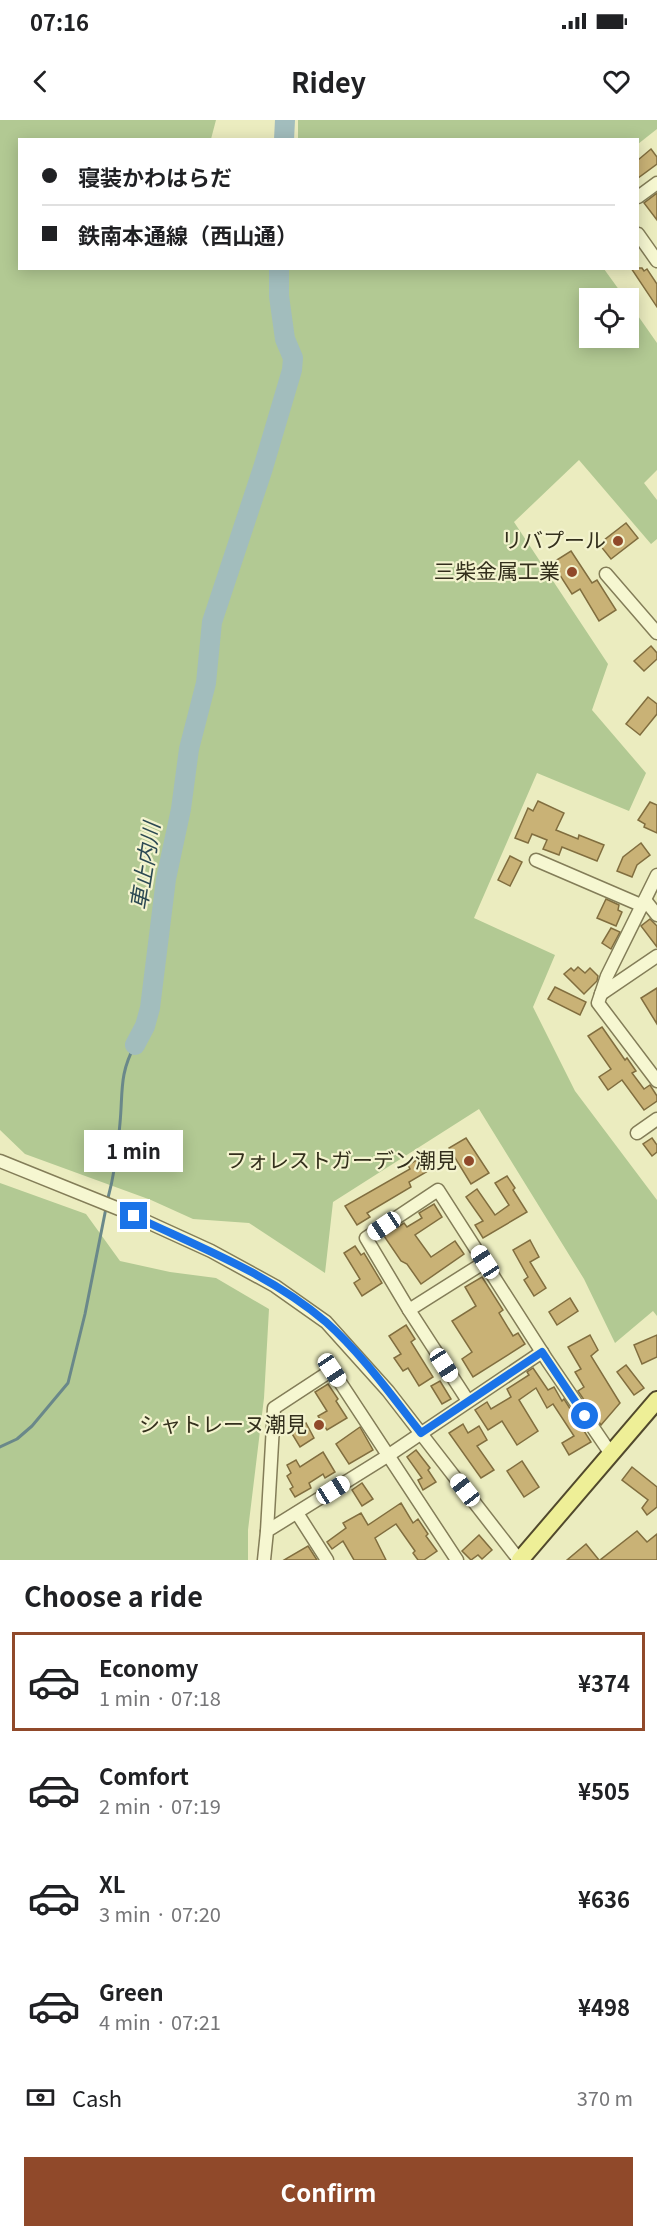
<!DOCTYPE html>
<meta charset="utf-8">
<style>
body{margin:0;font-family:Georgia,"Noto Sans JP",serif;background:#f6f6f6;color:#202124;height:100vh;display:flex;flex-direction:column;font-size:22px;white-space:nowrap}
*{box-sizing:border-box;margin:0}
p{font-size:20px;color:#757577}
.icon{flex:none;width:33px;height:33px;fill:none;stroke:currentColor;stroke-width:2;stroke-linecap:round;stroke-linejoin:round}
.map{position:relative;height:1440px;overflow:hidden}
.panel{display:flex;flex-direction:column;background:#fff;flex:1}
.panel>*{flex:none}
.banner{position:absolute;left:18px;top:18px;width:621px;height:132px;border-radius:0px;box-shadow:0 3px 15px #0003;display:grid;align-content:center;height:132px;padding:0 24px;background:#fff}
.controls{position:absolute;left:579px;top:168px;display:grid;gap:12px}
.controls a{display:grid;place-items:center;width:60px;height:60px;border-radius:0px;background:#fff;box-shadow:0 3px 15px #0003;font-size:30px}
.end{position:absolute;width:27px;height:27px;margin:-14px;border:8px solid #1a73e8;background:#fff;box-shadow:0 0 0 3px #fff}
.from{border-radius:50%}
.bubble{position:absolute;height:42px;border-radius:0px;background:#fff;box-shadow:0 3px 15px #0003;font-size:20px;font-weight:700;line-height:42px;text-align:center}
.car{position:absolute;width:18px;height:36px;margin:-18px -9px;border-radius:8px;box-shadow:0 0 4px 2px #0007;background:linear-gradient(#fff 24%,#345 0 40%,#fff 0 76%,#345 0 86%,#fff 0)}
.banner b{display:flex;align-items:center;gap:21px;height:57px;font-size:22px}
.banner b+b{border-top:2px solid #e0e0e0}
.banner i{width:15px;height:15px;background:#202124}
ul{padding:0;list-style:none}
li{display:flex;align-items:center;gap:18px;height:99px;margin:0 12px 9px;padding:0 12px;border:3px solid transparent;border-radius:0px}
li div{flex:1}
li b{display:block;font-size:22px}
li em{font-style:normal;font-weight:700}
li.selected{border-color:#90492a}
li>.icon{width:54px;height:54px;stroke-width:1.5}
h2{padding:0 24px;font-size:27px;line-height:72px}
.pay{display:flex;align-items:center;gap:15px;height:66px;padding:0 24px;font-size:22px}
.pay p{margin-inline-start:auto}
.action{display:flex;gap:12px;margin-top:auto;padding:12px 24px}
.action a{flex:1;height:69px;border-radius:0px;background:#90492a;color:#fff;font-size:24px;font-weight:700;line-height:69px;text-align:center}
.status{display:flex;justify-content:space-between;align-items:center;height:42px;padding:0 30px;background:#fff;direction:ltr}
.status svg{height:16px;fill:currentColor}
header{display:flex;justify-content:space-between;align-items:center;height:78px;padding:0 24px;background:#fff;font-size:27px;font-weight:700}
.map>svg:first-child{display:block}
.green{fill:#b2c993}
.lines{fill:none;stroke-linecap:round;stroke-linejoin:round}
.stream{stroke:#6a888a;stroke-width:3}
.river{stroke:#a2bdbd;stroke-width:20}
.building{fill:#c9b276;stroke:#816e3f;stroke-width:1.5}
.minor-casing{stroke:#837d58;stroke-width:15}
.major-casing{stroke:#51492c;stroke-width:20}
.minor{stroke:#f6f7d1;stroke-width:12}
.major{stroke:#eeef97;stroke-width:16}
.route{stroke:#1a73e8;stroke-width:8}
.poi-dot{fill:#90492a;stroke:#f3f3ce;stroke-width:2}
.labels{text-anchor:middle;stroke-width:4.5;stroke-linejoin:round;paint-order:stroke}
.poi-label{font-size:21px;fill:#332f1c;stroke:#f3f3ce;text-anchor:end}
.water-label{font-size:22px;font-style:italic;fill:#2c4953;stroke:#f3f3ce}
</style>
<div class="status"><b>07:16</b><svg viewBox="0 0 49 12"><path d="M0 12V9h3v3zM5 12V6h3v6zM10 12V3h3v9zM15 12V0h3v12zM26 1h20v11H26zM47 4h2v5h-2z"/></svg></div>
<header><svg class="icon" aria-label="back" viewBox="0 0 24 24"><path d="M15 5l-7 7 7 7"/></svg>Ridey<svg class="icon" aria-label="heart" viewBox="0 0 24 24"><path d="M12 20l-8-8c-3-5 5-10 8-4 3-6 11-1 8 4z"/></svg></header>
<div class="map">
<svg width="657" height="1440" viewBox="0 0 657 1440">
<rect width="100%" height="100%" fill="#ebecbf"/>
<g class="green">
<polygon points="0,0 216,0 211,19 20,20 20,148 604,149 625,178 590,178 590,218 628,218 629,183 657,223 657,350 644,363 657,380 657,419 651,424 579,340 514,402 608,544 592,590 646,653 629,691 537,653 474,798 555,835 533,887 575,971 657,1080 657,1196 653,1191 615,1223 584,1159 479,989 333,1082 325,1153 249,1103 193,1099 151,1080 25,1034 0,1010"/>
<polygon points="298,0 657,0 657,9 638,24 638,20 298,20"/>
<polygon points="0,1063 86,1094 120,1141 170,1152 216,1158 269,1189 264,1278 248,1410 248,1440 0,1440"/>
</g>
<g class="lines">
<g class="stream">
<path d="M107,1082C114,1056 118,1030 120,1003C123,972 119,954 135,925"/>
<polyline points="0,1327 17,1319 32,1306 68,1263 85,1194 106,1088"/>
</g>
<g class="river">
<polyline points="284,20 285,0"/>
<polyline points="135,925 145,906 150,888 166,759 181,689 189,629 206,563 212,502 263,348 292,250 293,238 285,219 279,176 279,148"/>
</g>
</g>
<g class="building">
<polygon points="651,29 657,37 657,44 638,58 638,40"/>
<polygon points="657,73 657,100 644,83"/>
<polygon points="631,148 642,148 644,151 647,149 657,164 657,187"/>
<polygon points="626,403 638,418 611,439 599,424"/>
<polygon points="571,431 592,463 597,460 616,490 599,501 580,469 572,474 552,443"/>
<polygon points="651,526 657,533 657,539 644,551 634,541"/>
<polygon points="648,577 657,584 657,594 640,615 626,604"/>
<polygon points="538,681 564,693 556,710 578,719 579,715 604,725 597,741 562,727 559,735 543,729 547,720 532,714 528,723 515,718 528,688 533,691"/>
<polygon points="650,682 657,685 657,713 644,707 645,704 638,700"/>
<polygon points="641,723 650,735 637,745 632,757 617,751 623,737"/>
<polygon points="510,736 522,742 510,766 498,760"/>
<polygon points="606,779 619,785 618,790 622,792 616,806 597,798"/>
<polygon points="650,799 657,806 657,827 641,806"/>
<polygon points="611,808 620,812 611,829 602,823"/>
<polygon points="578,847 585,853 590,848 598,856 597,861 584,874 564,854 571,848 574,851"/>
<polygon points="555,867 586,882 580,895 548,879"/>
<polygon points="657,868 657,904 641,878"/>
<polygon points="602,907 625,940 627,938 636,951 632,953 644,969 650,965 657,976 657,981 644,990 622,960 608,970 599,957 611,949 588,916"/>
<polygon points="466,1018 489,1053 471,1064 449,1028"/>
<polygon points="652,1018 657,1025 657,1032 652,1036 643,1024"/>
<polygon points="425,1035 433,1048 409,1062 411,1067 367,1093 370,1097 357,1105 345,1086 410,1049 408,1045"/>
<polygon points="507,1056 515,1068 513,1070 527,1092 483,1118 475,1105 483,1101 466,1077 477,1069 495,1095 509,1085 495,1063"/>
<polygon points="434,1084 442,1097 415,1115 431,1137 455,1121 464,1134 421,1164 407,1144 401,1141 384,1116 404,1103 407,1107 422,1098 419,1093"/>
<polygon points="530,1120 539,1137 530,1142 546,1168 534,1176 524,1160 528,1157 513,1130"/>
<polygon points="355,1126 361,1135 364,1133 382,1163 362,1176 354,1163 360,1159 344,1133"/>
<polygon points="482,1157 503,1190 499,1193 513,1216 518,1213 525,1224 473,1257 462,1239 472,1232 452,1201 476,1186 465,1167"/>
<polygon points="570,1178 578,1191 557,1205 549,1192"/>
<polygon points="406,1205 415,1219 411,1222 433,1257 419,1266 408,1248 403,1251 394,1238 401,1234 389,1216"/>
<polygon points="590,1215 598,1230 591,1236 620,1283 601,1305 578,1271 584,1267 575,1252 581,1249 568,1227"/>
<polygon points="657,1215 657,1237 642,1244 634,1225"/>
<polygon points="626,1245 644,1268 634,1275 617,1252"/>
<polygon points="533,1248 548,1270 554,1267 562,1281 564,1279 591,1322 569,1335 562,1323 574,1316 553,1284 547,1288 536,1268 519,1280 538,1311 517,1325 502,1301 488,1310 475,1290 487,1282 491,1289 511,1277 507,1269 529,1255 527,1252"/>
<polygon points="440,1261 451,1279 442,1284 431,1266"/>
<polygon points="328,1264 338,1279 336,1281 347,1298 327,1310 318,1296 327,1291 315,1272"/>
<polygon points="306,1303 314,1318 300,1327 291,1312"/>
<polygon points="463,1304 468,1313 479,1306 487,1320 477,1326 494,1350 481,1358 449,1313"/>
<polygon points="360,1307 373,1330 349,1344 336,1324"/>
<polygon points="416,1330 430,1348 428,1350 436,1362 423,1370 418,1360 422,1358 407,1337"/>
<polygon points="323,1332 335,1352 325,1358 323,1354 309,1363 311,1368 295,1377 290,1369 293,1367 287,1356 291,1353 287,1345 296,1340 300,1347"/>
<polygon points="522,1341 539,1367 524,1377 507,1351"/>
<polygon points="632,1347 657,1367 657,1387 647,1395 642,1388 648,1380 622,1360"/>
<polygon points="362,1363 373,1379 362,1386 352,1370"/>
<polygon points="401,1383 413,1403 418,1399 428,1414 426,1416 437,1431 424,1440 418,1440 413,1433 415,1431 396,1404 375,1418 386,1440 354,1440 343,1421 332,1429 327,1422 346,1408 343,1403 361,1393 368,1405"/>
<polygon points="637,1411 647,1422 657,1414 657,1440 600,1440"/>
<polygon points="479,1415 492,1430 482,1439 478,1435 471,1440 462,1431"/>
<polygon points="586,1424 599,1440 567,1440"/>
<polygon points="308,1426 317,1440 284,1440"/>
</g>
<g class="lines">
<defs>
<g id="minor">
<polyline points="638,77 657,63"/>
<polyline points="638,114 657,141"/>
<polyline points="606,454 657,513"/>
<polyline points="536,740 643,786"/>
<polyline points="657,755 607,856 598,883 657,961"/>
<polyline points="645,780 657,795"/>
<polyline points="601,874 657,836"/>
<polyline points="637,1013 657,999"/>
<polyline points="0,1041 119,1089 211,1131 275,1166 326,1202 388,1271 519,1440"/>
<polyline points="409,1190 366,1118 438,1070 547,1240 611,1334"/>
<polyline points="468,1281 409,1190 485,1142"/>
<polyline points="297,1393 327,1440"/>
<polyline points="267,1411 274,1288 332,1250 457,1440"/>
<polyline points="264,1440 267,1411 389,1335 542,1232"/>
</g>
<polyline id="major" points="520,1440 657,1280"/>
</defs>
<use href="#minor" class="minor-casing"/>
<use href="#major" class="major-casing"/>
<use href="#minor" class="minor"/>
<use href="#major" class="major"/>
</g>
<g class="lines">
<path class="route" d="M134,1096C199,1127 270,1154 326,1202C362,1234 391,1275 421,1313L542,1232L585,1296"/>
</g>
<g class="poi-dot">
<circle cx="618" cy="421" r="6"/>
<circle cx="572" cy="452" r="6"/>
<circle cx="469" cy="1041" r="6"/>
<circle cx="319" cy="1305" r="6"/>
</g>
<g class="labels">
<g class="poi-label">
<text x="606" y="428">リバプール</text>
<text x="560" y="459">三柴金属工業</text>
<text x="457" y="1048">フォレストガーデン潮見</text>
<text x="307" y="1312">シャトレーヌ潮見</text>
</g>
<g class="water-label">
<text transform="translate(145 746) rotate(-81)" y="8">車止内川</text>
</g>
</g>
</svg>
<div class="controls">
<a><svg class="icon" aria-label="locate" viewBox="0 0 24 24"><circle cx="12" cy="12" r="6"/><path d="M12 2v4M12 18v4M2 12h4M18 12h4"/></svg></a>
</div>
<i class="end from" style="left:585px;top:1296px"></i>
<i class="end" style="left:134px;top:1096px"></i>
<div class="bubble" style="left:84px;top:1010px;width:99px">1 min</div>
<i class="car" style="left:384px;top:1106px;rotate:236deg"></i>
<i class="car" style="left:485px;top:1142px;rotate:327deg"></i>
<i class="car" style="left:444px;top:1245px;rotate:147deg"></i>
<i class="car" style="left:332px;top:1250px;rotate:146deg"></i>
<i class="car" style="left:333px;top:1370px;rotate:58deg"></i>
<i class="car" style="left:465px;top:1370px;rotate:322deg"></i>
<div class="banner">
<b><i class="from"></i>寝装かわはらだ</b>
<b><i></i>鉄南本通線（西山通）</b>
</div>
</div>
<section class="panel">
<h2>Choose a ride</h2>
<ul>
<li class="selected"><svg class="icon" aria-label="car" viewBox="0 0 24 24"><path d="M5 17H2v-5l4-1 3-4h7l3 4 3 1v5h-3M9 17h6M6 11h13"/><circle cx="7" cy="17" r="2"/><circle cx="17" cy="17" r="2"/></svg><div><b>Economy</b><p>1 min · 07:18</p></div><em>¥374</em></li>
<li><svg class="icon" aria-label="car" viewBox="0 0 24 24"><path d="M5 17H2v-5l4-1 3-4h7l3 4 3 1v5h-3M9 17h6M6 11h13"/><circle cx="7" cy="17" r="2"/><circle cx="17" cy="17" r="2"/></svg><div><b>Comfort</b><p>2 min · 07:19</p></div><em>¥505</em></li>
<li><svg class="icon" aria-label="car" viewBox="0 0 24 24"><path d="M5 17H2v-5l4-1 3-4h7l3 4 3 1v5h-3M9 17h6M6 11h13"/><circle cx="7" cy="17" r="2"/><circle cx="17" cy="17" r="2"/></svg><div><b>XL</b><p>3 min · 07:20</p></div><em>¥636</em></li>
<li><svg class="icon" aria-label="car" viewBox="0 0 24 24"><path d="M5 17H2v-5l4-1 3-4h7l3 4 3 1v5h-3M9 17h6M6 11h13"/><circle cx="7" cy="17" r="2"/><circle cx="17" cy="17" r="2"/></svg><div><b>Green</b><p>4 min · 07:21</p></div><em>¥498</em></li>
</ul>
<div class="pay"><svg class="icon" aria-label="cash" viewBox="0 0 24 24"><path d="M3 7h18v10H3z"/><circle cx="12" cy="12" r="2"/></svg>Cash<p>370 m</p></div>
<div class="action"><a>Confirm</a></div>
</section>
